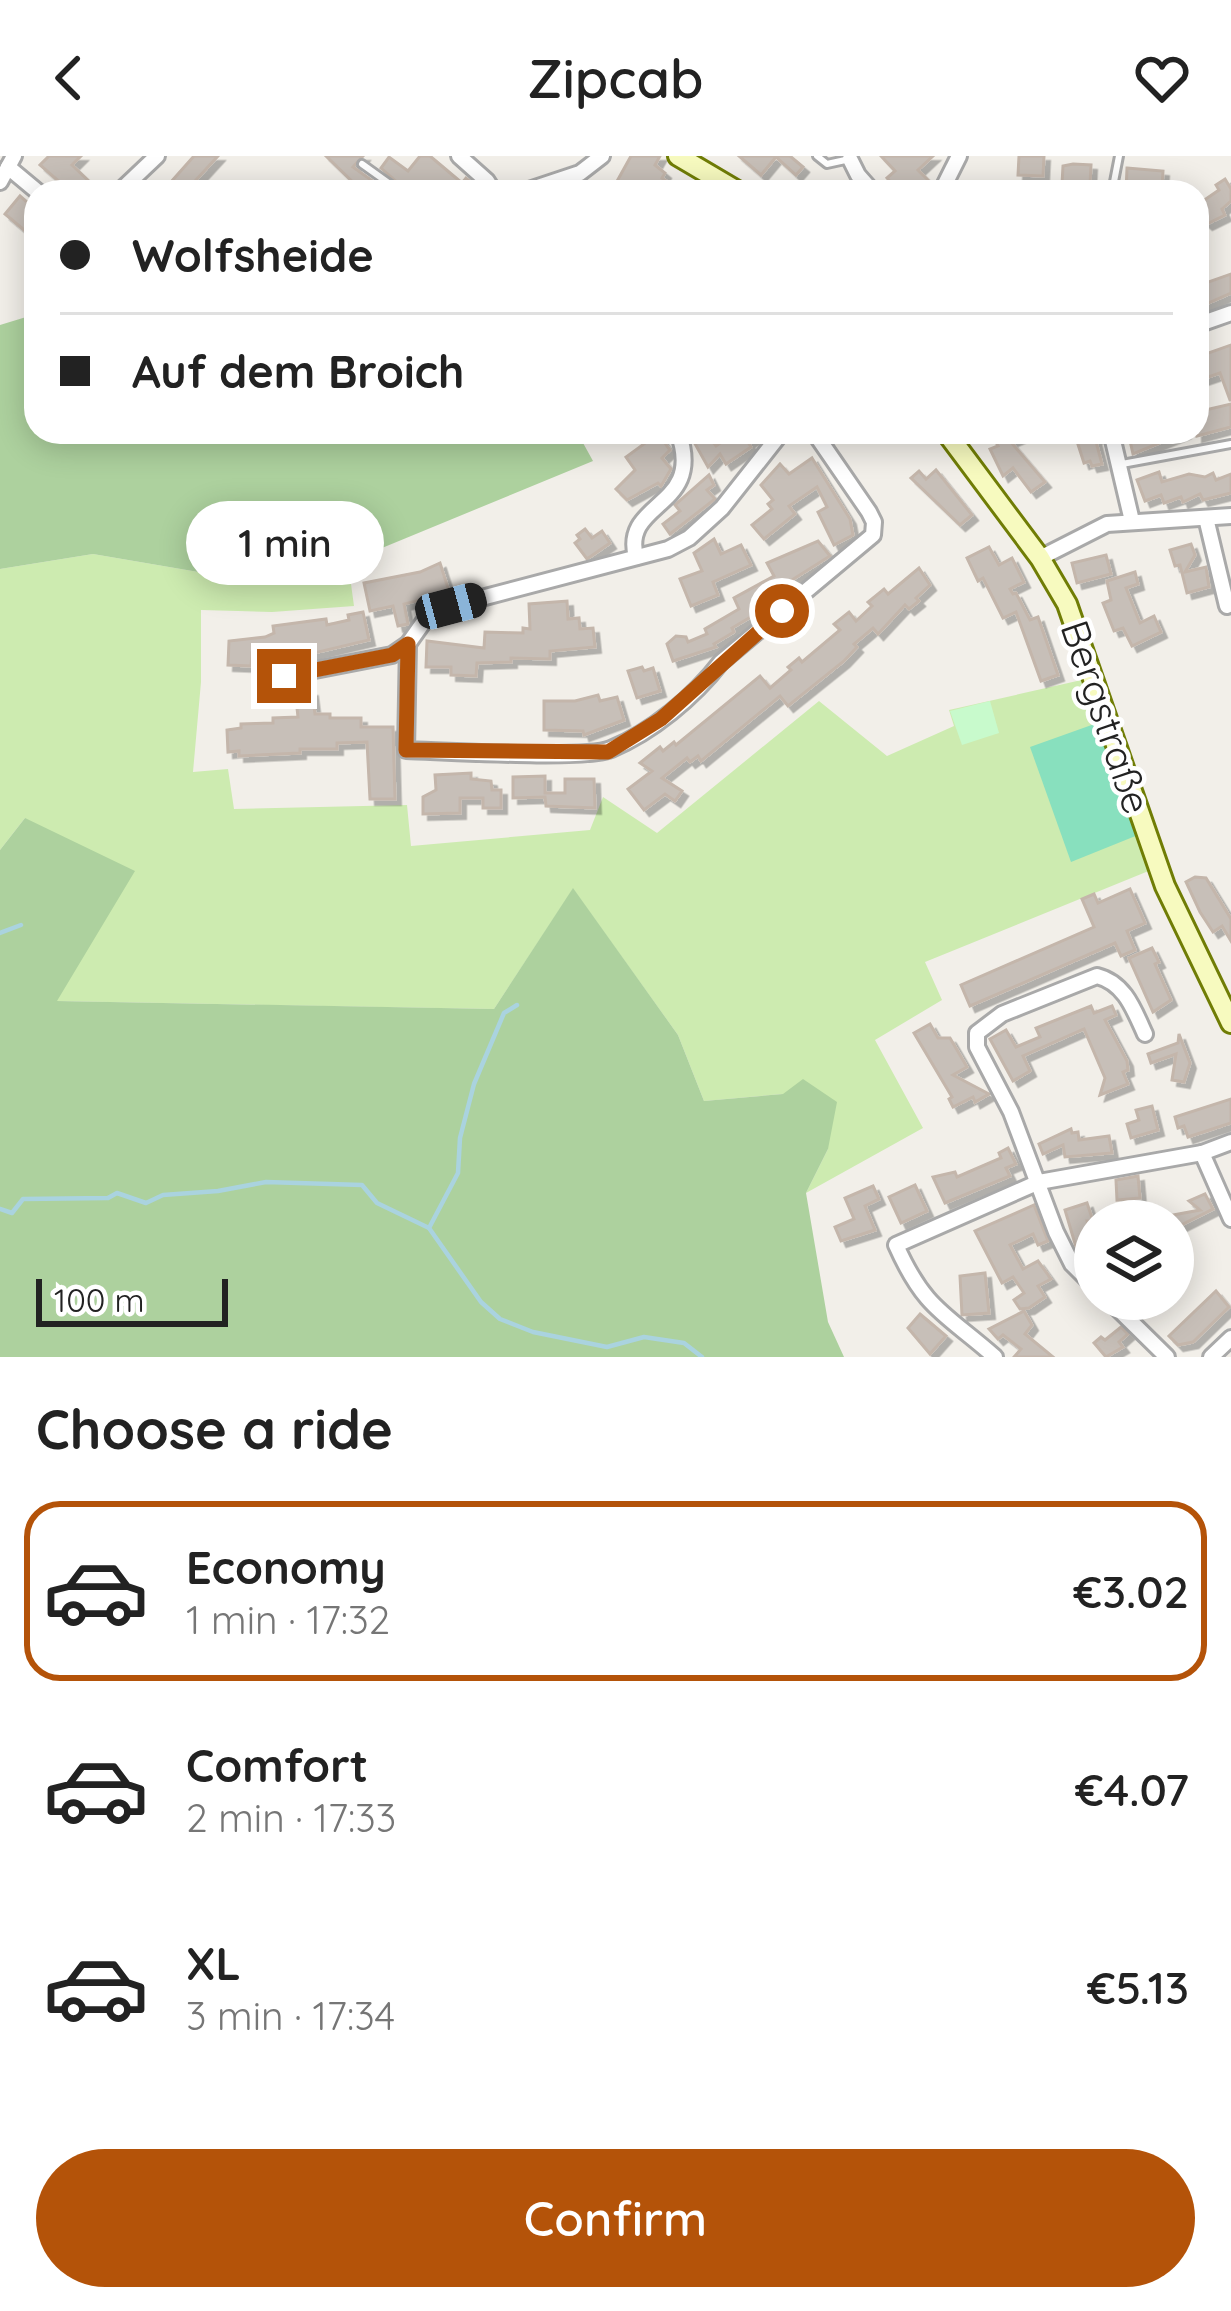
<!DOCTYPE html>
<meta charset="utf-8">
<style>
body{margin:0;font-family:Quicksand,sans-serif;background:#f2f2f2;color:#222;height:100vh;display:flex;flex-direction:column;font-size:45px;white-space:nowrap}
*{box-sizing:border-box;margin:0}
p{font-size:39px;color:#767676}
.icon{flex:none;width:66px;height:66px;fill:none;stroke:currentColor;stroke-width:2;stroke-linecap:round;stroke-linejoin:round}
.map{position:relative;height:1201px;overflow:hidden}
.side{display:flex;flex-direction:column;background:#fff;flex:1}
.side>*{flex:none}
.top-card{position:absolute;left:24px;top:24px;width:1185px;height:264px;border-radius:36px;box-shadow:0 6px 30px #0003;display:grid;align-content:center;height:264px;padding:0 36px;background:#fff}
.fabs{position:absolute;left:1074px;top:1044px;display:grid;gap:24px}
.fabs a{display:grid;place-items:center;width:120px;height:120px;border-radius:50%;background:#fff;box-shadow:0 6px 30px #0003;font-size:60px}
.scale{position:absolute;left:36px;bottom:30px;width:192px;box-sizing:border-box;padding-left:12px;border:6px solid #222;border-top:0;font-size:33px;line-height:42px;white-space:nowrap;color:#222;-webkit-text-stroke:9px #fff;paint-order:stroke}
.end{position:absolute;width:54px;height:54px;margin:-27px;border:15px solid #b45309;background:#fff;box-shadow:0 0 0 6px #fff}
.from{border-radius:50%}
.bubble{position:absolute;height:84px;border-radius:42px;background:#fff;box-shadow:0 6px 30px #0003;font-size:39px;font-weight:600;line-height:84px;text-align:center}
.car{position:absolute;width:36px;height:72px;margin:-36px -18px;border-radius:15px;box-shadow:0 0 9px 3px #0007;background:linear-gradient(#222 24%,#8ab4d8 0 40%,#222 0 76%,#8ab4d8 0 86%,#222 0)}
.top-card b{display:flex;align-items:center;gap:42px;height:114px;font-size:45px}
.top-card b+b{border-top:3px solid #e0e0e0}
.top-card i{width:30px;height:30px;background:#222}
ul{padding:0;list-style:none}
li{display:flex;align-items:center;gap:36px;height:180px;margin:0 24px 18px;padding:0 12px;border:6px solid transparent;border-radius:36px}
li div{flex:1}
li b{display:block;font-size:45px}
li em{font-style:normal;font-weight:600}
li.active{border-color:#b45309}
li>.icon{width:108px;height:108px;stroke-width:1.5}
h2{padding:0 36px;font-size:54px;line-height:144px}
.primary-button{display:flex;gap:24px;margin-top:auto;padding:24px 36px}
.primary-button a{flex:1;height:138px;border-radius:72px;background:#b45309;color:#fff;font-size:48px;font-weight:600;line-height:138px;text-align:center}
header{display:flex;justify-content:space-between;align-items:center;height:156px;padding:0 36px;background:#fff;font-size:54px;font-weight:600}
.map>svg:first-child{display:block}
.grass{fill:#cdebb0}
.forest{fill:#add19e}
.park{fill:#c8facc}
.pitch{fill:#88e0be}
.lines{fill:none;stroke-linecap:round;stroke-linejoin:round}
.stream{stroke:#aad3df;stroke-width:4.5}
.building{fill:#c7bfb8;stroke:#c4b6ab;stroke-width:3;filter:url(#shadow)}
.lane-casing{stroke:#a9a9a9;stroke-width:12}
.street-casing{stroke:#a9a9a9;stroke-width:20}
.secondary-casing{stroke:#707d05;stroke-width:24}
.lane{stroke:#fff;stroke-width:6}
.street{stroke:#fff;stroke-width:14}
.secondary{stroke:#f7fabf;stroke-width:18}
.route{stroke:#b45309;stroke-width:15}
.labels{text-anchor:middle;stroke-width:9;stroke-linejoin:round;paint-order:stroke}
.street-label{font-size:39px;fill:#222;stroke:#fff}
</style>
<header><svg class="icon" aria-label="back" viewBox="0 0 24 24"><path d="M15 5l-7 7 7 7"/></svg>Zipcab<svg class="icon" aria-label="heart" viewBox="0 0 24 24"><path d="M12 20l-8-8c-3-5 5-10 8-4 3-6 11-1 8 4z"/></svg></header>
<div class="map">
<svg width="1231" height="1201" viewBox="0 0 1231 1201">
<defs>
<filter id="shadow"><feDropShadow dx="5.5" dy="5.5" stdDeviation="0" flood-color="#0004"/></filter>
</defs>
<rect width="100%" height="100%" fill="#f2efe9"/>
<polygon class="grass" points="93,398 210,418 348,406 354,450 272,456 201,454 201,526 193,616 228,613 234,653 407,649 411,690 590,674 603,641 657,677 819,545 887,600 954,570 949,554 1086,523 1151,714 925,806 942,844 875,884 923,972 806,1037 828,993 783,938 704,945 678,879 573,733 494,853 55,845 25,662 0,694 0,413"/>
<g class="forest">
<polygon points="36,158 36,276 577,276 593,305 348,406 210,418 93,398 0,413 0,169"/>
<polygon points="25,662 135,715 57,845 494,853 573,732 678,879 704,945 783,938 803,923 837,946 828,993 806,1037 828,1166 844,1201 0,1201 0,694"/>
</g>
<polygon class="park" points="990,545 999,577 962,589 950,555"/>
<polygon class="pitch" points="1100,566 1138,679 1071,706 1030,591"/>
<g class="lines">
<g class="stream">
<polyline points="0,777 21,769"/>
<polyline points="0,1053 12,1057 23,1043 108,1042 117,1037 146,1047 163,1039 218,1035 266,1026 362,1029 377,1047 429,1072 481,1146 500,1163 533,1176 607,1191 644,1181 684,1187 702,1201"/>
<polyline points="429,1072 458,1017 460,982 474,928 504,857 517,849"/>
</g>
</g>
<g class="building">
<polygon points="49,0 81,0 72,9 94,30 88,36 71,36 40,9"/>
<polygon points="194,0 218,0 185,36 162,36"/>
<polygon points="326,0 363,0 353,11 388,36 363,36"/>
<polygon points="420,0 430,0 462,27 466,22 477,31 474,36 408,36 381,12 389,1 408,15"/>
<polygon points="631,0 660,0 655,9 665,17 662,22 681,36 650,36 639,27 632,36 611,36"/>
<polygon points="739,0 790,0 803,11 796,19 776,1 761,19"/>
<polygon points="881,0 933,0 918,14 928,24 924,27 928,31 922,36 899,36 887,22 895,15"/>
<polygon points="1019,0 1044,0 1043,20 1018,19"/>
<polygon points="1073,8 1091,9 1090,29 1062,28 1063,10"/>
<polygon points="1127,12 1163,15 1162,33 1141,32 1137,36 1126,36"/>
<polygon points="1225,23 1231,33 1231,45 1222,53 1225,59 1207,68 1197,59 1197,49 1219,34 1216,29"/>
<polygon points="20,40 36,54 36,84 5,58"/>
<polygon points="1231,118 1231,137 1197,152 1197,130"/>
<polygon points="1231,189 1231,244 1230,244 1220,217 1197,225 1197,201"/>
<polygon points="1231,248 1231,271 1197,280 1197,256"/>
<polygon points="636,276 657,276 670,294 662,302 671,313 661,330 658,327 627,344 616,333 635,314 626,301 644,288"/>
<polygon points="736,276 763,276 748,286 751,291 726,308 720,298 708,311 694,286 706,277 716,290"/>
<polygon points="991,276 1031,276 1010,285 1045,326 1031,336 1013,312 1003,320 990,293 998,290"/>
<polygon points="1074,276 1100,276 1100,280 1095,282 1102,308 1092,310 1090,305 1084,307"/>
<polygon points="1128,276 1186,276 1133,298"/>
<polygon points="812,302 850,363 853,379 834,389 818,356 827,351 817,331 789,350 795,358 764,383 752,369 772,353 768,348 773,344 761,329 780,308 789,318"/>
<polygon points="936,314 972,359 960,369 911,322 919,315 926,323"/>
<polygon points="1159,316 1162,326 1189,318 1205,321 1213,317 1216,324 1231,318 1231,337 1203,344 1200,338 1183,346 1181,341 1164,347 1161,339 1145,345 1137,324"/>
<polygon points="709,319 714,329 707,334 715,343 670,378 663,368 680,355 675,349"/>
<polygon points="585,373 592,382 602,375 610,387 587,403 575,387 580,383 577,379"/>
<polygon points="714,383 721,398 741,389 751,409 713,426 718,439 691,450 680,423 702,415 694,397"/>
<polygon points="818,385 830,400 792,424 794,427 776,436 774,444 766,448 768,451 732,472 734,476 714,488 716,491 673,505 667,488 676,480 686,481 688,486 707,478 705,473 739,453 734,442 774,420 767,407"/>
<polygon points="1191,388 1195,399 1185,416 1206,411 1209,431 1187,437 1180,409 1175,410 1170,394"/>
<polygon points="989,391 999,409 1012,402 1024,426 1010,433 1013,438 1016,437 1030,464 1038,461 1058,519 1041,525 1016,456 1003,462 983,422 978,425 967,402"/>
<polygon points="1106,399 1111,418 1077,427 1072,407"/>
<polygon points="440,407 449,435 426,450 424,443 404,448 408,468 398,470 393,450 370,455 364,427 420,416"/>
<polygon points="919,412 930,429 916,442 919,445 909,453 905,449 878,478 873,472 854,488 857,491 844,505 788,550 780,540 701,605 698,600 690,606 687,602 662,622 682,635 675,645 665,638 644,654 628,633 652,615 640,607 660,591 663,595 674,586 676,589 760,520 770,532 791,514 788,511 799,502 802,506 840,474 834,468 849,456 856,465 872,450 868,446 884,433 888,438"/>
<polygon points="1135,416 1138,428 1126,432 1140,467 1154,460 1161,476 1132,490 1123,472 1114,475 1103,447 1111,444 1107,425"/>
<polygon points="567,445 568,463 579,462 580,473 593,472 595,491 550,495 550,503 511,502 511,506 477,507 476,520 451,519 451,511 426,511 427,485 484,492 485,476 523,477 523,472 530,473 529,448"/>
<polygon points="363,456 369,484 306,499 305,490 271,494 271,499 252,497 251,510 228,509 229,485 265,481 274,477 273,470 326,463 327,469 349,464 348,459"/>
<polygon points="642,511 644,515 653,512 660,535 637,542 628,515"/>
<polygon points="312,535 315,558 330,558 330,562 361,562 361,571 393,571 395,643 370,643 367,586 337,587 337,593 300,593 300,597 239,600 239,595 228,596 227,574 241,572 241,568 273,567 273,562 298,561 296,543 302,542 301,536"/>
<polygon points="598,539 600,545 617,541 624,564 584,579 583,575 544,574 544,545 575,545"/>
<polygon points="471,617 471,623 491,625 492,634 501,634 501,652 483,652 483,642 460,642 460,657 423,658 423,641 436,634 435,619"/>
<polygon points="545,620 545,637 565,637 565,623 594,623 595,652 546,650 545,641 513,642 513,621"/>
<polygon points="1195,721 1206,722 1231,763 1231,785 1222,770 1213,776 1200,756 1186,726"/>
<polygon points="1130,733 1145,767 1127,775 1135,794 1121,800 1115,787 970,850 961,829 1094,771 1082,743 1094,738 1098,747"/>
<polygon points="1152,792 1159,806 1155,808 1171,844 1153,856 1129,802"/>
<polygon points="1091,850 1094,857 1112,850 1116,859 1105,864 1127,905 1128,914 1123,916 1128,928 1100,939 1105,922 1084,873 1023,900 1030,915 1013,925 990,883 1006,874 1016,891 1040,881 1036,872"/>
<polygon points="930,868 938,882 950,882 967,911 953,919 989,938 975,946 973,941 953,951 949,943 952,941 914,877"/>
<polygon points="1179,878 1190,907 1184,926 1172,924 1176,898 1151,907 1148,898 1178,887"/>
<polygon points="1231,943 1231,967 1188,981 1184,970 1178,972 1175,961"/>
<polygon points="1152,950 1158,974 1131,982 1127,968 1139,964 1136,954"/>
<polygon points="1071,973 1072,977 1078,976 1079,984 1109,980 1112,997 1065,1001 1063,989 1043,998 1039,988"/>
<polygon points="1008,992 1016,1008 1006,1012 1010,1020 945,1047 933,1021 955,1016 957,1021 1001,1002 999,997"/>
<polygon points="1138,1020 1140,1042 1117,1044 1116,1024"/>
<polygon points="915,1029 927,1055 901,1067 889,1041"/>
<polygon points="873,1030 879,1043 865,1050 875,1074 841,1085 835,1071 854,1063 845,1042"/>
<polygon points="1205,1038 1213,1053 1173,1073 1173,1059 1200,1054 1189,1045"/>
<polygon points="1087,1047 1093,1065 1087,1065 1092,1088 1076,1091 1065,1054"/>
<polygon points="1034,1049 1048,1085 1038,1089 1033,1078 1010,1089 1023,1113 1038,1105 1051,1123 1038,1130 1045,1141 1029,1152 1020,1153 1014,1144 1024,1137 1013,1121 1002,1127 975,1075"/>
<polygon points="985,1117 989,1157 962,1159 960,1120"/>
<polygon points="1216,1135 1229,1151 1193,1186 1178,1189 1169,1180"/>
<polygon points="1024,1155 1032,1169 1025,1178 1053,1201 1014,1201 1021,1193 1003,1179 998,1183 989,1173"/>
<polygon points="920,1158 946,1180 930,1198 908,1172"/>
<polygon points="1121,1171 1128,1178 1119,1186 1123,1191 1106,1201 1094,1187 1101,1181 1105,1184"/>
</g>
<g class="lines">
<defs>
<g id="lane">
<polyline points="817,0 827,8 850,3"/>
<polyline points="362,8 401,36"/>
<polyline points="1112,36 1119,0"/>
<polyline points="1122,308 1231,288"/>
<polyline points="1173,1112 1173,1127"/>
</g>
<g id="street">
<polyline points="459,0 487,25 494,36"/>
<polyline points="850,3 858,19 873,36"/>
<polyline points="8,11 38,36"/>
<polyline points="0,26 14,0"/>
<polyline points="119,36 157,0"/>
<polyline points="523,36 580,17 602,0"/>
<polyline points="941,36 959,0"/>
<polyline points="1197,169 1231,157"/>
<polyline points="1111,276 1132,365"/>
<polyline points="1206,362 1227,450"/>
<path d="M636,401C621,344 706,353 678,276"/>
<polyline points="1040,402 1107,368 1231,360"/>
<path d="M408,488L406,594C443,595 586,604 611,593C652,576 694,541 721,506L873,379L874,366L869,356L814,276"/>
<polyline points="284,520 392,499 408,488 425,464 451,450 668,393 689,382 722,352 782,276"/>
<polyline points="1202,997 1231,1063"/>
<path d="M1095,1131L1072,1108L1056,1076L1011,956L977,891V877L1002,858L1097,820C1125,827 1134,854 1145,878"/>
<polyline points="1108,1143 1167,1201"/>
<path d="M995,1201C945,1157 925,1154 896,1089L1039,1026L1202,997L1231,986"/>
<polyline points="1211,1201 1231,1182"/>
</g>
<g id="secondary">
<polyline points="678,0 739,36"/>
<polyline points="946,276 1040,402 1067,448 1165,730 1231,867"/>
</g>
</defs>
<use href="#lane" class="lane-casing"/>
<use href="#street" class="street-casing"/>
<use href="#secondary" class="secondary-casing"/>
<use href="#lane" class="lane"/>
<use href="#street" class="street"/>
<use href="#secondary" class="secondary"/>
</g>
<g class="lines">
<polyline class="route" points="284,520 392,499 408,488 406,594 608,596 661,563 782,455"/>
</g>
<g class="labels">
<g class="street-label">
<text transform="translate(1106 561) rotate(71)" y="14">Bergstraße</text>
</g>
</g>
</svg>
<div class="fabs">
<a><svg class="icon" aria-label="layers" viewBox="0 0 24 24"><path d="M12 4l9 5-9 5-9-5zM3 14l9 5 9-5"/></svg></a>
</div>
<div class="scale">100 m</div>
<i class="end from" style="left:782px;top:455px"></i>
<i class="end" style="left:284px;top:520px"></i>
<div class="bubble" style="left:186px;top:345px;width:198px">1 min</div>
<i class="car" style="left:451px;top:450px;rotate:75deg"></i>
<div class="top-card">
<b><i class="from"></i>Wolfsheide</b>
<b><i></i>Auf dem Broich</b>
</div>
</div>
<section class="side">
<h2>Choose a ride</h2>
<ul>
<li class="active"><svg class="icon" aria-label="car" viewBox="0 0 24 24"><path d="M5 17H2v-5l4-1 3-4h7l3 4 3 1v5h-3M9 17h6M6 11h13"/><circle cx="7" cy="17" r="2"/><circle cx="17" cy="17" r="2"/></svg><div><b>Economy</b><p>1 min · 17:32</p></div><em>€3.02</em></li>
<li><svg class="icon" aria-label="car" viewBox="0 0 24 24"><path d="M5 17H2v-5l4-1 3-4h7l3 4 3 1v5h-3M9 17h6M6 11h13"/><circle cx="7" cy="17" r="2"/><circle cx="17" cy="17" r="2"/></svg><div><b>Comfort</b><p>2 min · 17:33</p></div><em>€4.07</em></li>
<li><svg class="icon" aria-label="car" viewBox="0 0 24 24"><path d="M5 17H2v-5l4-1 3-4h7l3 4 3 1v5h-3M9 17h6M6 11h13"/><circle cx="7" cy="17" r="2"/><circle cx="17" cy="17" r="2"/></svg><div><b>XL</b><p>3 min · 17:34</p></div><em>€5.13</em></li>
</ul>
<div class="primary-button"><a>Confirm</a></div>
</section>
